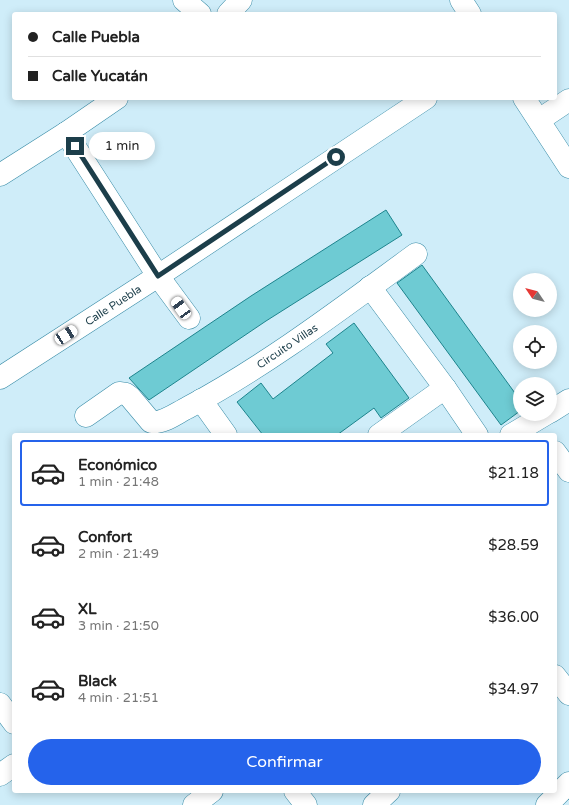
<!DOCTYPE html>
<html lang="es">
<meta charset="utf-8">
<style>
body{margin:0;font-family:"Varela Round",sans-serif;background:#f2f2f2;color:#222;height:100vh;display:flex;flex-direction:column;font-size:15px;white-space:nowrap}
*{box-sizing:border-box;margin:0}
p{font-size:13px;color:#767676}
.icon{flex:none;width:22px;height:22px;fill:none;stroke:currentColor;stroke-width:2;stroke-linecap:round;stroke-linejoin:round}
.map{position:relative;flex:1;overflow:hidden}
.sheet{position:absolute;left:12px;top:433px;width:545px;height:360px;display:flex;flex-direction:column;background:#fff;border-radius:4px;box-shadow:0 2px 10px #0003}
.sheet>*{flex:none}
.banner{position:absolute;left:12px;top:12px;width:545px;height:88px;border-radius:4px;box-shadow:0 2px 10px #0003;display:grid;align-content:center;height:88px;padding:0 16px;background:#fff}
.needle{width:26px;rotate:305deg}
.controls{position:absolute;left:513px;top:273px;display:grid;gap:8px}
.controls a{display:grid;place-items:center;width:44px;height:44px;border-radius:50%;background:#fff;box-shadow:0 2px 10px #0003;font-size:20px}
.end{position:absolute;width:18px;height:18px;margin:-9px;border:5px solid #1c3e4a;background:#fff;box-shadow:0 0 0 2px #fff}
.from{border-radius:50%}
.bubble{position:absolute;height:28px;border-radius:14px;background:#fff;box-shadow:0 2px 10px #0003;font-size:13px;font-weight:600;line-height:28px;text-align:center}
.car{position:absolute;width:12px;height:24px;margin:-12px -6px;border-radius:5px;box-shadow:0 0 3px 1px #0007;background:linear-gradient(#fff 24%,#345 0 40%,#fff 0 76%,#345 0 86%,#fff 0)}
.banner b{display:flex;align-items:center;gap:14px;height:38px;font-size:15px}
.banner b+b{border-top:1px solid #e0e0e0}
.banner i{width:10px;height:10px;background:#222}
ul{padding:7px 0 0;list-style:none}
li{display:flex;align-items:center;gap:12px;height:66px;margin:0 8px 6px;padding:0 8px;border:2px solid transparent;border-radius:4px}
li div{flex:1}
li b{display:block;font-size:15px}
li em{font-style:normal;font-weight:600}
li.current{border-color:#2563eb}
li>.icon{width:36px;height:36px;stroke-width:1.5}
.action{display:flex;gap:8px;margin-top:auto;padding:8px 16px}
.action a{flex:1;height:46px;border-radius:24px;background:#2563eb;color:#fff;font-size:16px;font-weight:600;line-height:46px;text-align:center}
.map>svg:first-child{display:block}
.building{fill:#6ecbd3;stroke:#1d848d}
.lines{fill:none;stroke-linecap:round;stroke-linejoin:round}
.minor-casing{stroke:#398ca7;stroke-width:23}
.minor{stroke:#fff;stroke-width:22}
.route{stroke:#1c3e4a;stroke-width:5}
.labels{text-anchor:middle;stroke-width:4;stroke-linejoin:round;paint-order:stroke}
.street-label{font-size:11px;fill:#1c3e4a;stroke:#fff}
</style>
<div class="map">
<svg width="569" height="805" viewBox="0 0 569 805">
<rect width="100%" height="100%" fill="#cfedf9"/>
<g class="building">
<polygon points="386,210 402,235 266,321 149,400 129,378 251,296"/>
<polygon points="422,265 520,400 520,411 501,425 397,283"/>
<polygon points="354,323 409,398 381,418 374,408 337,435 263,435 237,402 261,383 273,399 333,353 326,344"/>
</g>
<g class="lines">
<defs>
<g id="minor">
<polyline points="184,0 200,14"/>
<polyline points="461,0 470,14"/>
<polyline points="228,14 241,0"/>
<polyline points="524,98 569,167"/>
<polyline points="539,120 569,100"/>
<polyline points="66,133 158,276 189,318"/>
<polyline points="0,175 66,133 117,98"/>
<polyline points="370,287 445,388 477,435"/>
<polyline points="0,378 158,276 426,98"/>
<polyline points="201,400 226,435"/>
<polyline points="550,412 569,400"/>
<path d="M86,416L119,393L126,394L130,397L151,422C163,424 177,413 187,408C269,364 342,308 416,254"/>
<polyline points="379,435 445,388"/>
<polyline points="511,435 546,414"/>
<polyline points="555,452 569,471"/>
<polyline points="555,676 569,694"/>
<polyline points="0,704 14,723"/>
<polyline points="0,775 14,765"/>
<polyline points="295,791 306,805"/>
<polyline points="194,805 212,791"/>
<polyline points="374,805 389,791"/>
<polyline points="547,805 569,783"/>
</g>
</defs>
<use href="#minor" class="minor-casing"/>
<use href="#minor" class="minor"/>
</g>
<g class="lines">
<polyline class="route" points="75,146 158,276 336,157"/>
</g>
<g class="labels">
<g class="street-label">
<text transform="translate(113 305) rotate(-33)" y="4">Calle Puebla</text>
<text transform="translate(287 346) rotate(-34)" y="4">Circuito Villas</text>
</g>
</g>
</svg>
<div class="controls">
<a><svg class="needle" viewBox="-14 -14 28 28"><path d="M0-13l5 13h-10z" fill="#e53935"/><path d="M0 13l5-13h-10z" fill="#767676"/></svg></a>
<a><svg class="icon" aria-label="locate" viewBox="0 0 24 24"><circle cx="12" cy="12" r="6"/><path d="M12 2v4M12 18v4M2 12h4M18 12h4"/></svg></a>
<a><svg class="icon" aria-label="layers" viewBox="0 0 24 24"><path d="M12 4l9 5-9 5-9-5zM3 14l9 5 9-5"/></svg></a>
</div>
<i class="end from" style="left:336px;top:157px"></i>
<i class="end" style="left:75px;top:146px"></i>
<div class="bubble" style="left:89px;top:132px;width:66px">1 min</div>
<i class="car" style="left:181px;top:308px;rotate:324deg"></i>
<i class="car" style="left:66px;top:335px;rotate:57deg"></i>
<div class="banner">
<b><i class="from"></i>Calle Puebla</b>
<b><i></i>Calle Yucatán</b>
</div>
<section class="sheet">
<ul>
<li class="current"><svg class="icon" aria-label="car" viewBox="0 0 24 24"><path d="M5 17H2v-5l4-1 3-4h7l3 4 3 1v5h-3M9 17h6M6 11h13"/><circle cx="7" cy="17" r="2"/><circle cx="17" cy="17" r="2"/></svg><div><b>Económico</b><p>1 min · 21:48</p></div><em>$21.18</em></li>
<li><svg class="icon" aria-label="car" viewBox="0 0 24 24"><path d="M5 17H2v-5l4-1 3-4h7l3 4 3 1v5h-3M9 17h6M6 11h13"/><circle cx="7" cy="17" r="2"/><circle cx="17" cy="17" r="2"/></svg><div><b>Confort</b><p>2 min · 21:49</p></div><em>$28.59</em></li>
<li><svg class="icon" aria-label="car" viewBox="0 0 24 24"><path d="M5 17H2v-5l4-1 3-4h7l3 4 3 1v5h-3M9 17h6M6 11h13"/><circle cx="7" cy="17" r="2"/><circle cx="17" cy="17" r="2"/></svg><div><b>XL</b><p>3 min · 21:50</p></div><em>$36.00</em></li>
<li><svg class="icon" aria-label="car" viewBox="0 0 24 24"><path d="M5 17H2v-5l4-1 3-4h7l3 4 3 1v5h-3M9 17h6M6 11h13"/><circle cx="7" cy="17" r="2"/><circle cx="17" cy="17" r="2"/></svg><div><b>Black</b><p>4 min · 21:51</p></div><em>$34.97</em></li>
</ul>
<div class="action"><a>Confirmar</a></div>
</section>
</div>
